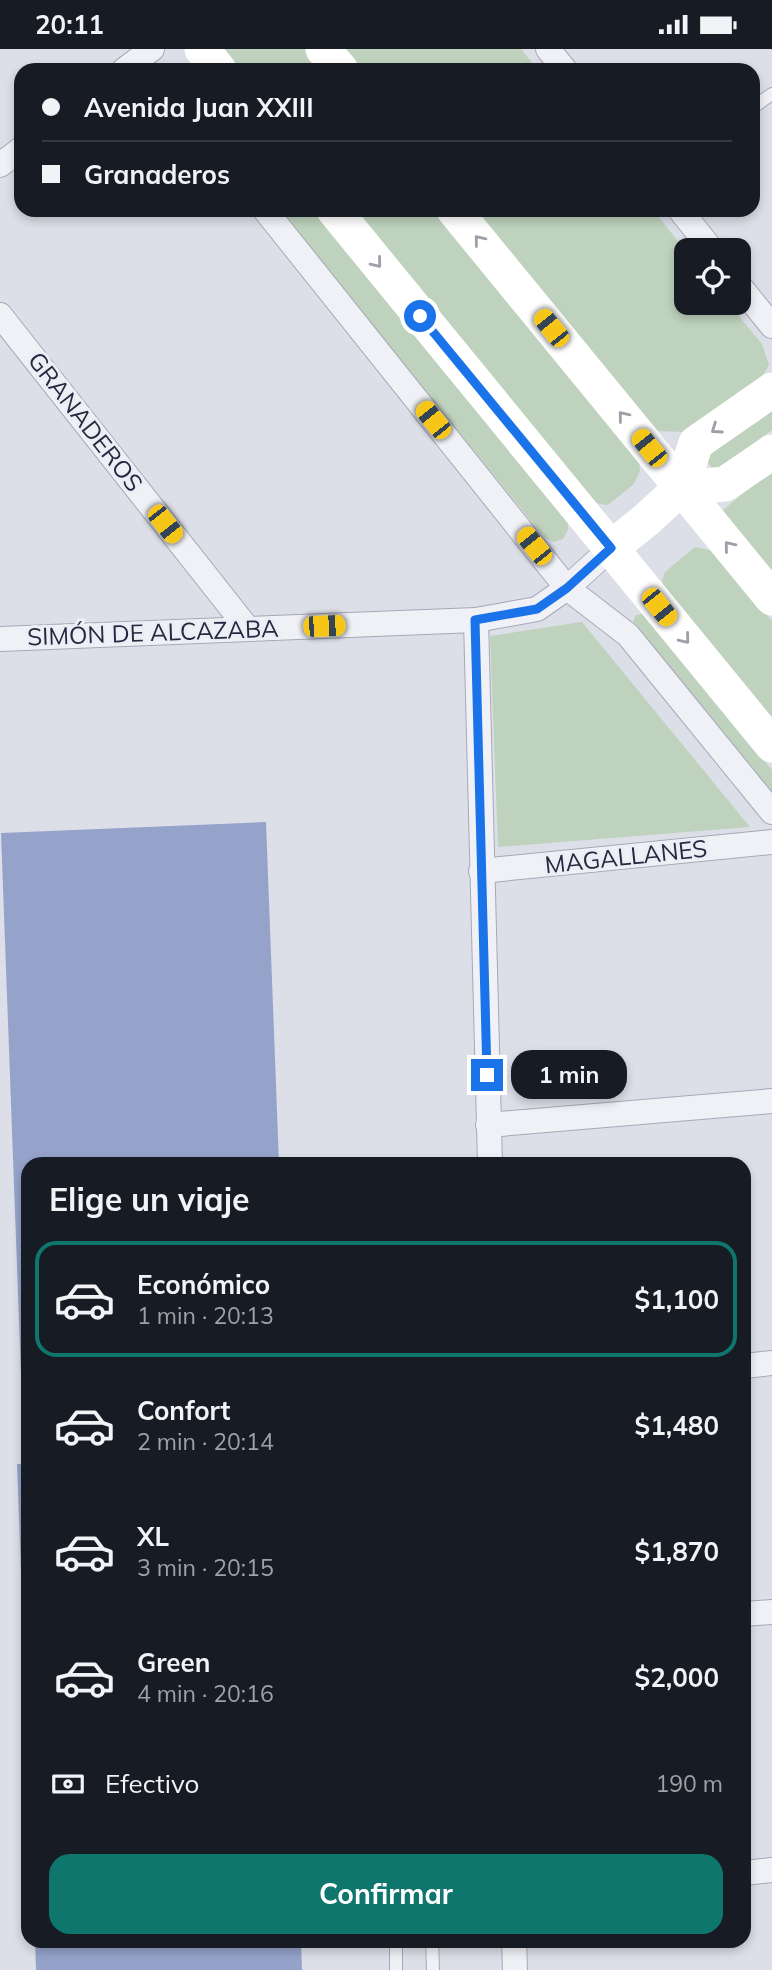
<!DOCTYPE html>
<html lang="es">
<meta charset="utf-8">
<style>
body{margin:0;font-family:Mulish,sans-serif;background:#20242c;color:#f1f3f6;height:100vh;display:flex;flex-direction:column;font-size:26px;white-space:nowrap}
*{box-sizing:border-box;margin:0}
p{font-size:23px;color:#9ea1a6}
.icon{flex:none;width:38px;height:38px;fill:none;stroke:currentColor;stroke-width:2;stroke-linecap:round;stroke-linejoin:round}
.map{position:relative;flex:1;overflow:hidden}
.sheet{position:absolute;left:21px;top:1108px;width:730px;height:791px;display:flex;flex-direction:column;background:#171b24;border-radius:21px;box-shadow:0 4px 10px #0003}
.sheet>*{flex:none}
.top-card{position:absolute;left:14px;top:14px;width:746px;height:154px;border-radius:21px;box-shadow:0 4px 10px #0003;display:grid;align-content:center;height:154px;padding:0 28px;background:#171b24}
.buttons{position:absolute;left:674px;top:189px;display:grid;gap:14px}
.buttons a{display:grid;place-items:center;width:77px;height:77px;border-radius:14px;background:#171b24;box-shadow:0 4px 10px #0003;font-size:35px}
.end{position:absolute;width:32px;height:32px;margin:-16px;border:9px solid #1a73e8;background:#fff;box-shadow:0 0 0 4px #fff}
.from{border-radius:50%}
.bubble{position:absolute;height:49px;border-radius:21px;background:#171b24;box-shadow:0 4px 10px #0003;font-size:23px;font-weight:700;line-height:49px;text-align:center}
.car{position:absolute;width:21px;height:42px;margin:-21px -10px;border-radius:9px;box-shadow:0 0 5px 2px #0007;background:linear-gradient(#f5c518 24%,#345 0 40%,#f5c518 0 76%,#345 0 86%,#f5c518 0)}
.top-card b{display:flex;align-items:center;gap:24px;height:66px;font-size:26px}
.top-card b+b{border-top:2px solid #363941}
.top-card i{width:18px;height:18px;background:#f1f3f6}
ul{padding:0;list-style:none}
li{display:flex;align-items:center;gap:21px;height:116px;margin:0 14px 10px;padding:0 14px;border:4px solid transparent;border-radius:21px}
li div{flex:1}
li b{display:block;font-size:26px}
li em{font-style:normal;font-weight:700}
li.active{border-color:#0f766e}
li>.icon{width:63px;height:63px;stroke-width:1.5}
h2{padding:0 28px;font-size:32px;line-height:84px}
.pay{display:flex;align-items:center;gap:18px;height:77px;padding:0 28px;font-size:26px}
.pay p{margin-inline-start:auto}
.cta{display:flex;gap:14px;margin-top:auto;padding:14px 28px}
.cta a{flex:1;height:80px;border-radius:21px;background:#0f766e;color:#fff;font-size:28px;font-weight:700;line-height:80px;text-align:center}
.status{display:flex;justify-content:space-between;align-items:center;height:49px;padding:0 35px;background:#171b24;direction:ltr}
.status svg{height:19px;fill:currentColor}
.map>svg:first-child{display:block}
.green{fill:#bed2bd}
.water{fill:#95a3cb}
.lines{fill:none;stroke-linecap:round;stroke-linejoin:round}
.lane-casing{stroke:#a6a8b6;stroke-width:14}
.street-casing{stroke:#a6a8b6;stroke-width:26}
.lane{stroke:#f0f1f6;stroke-width:12}
.street{stroke:#f0f1f6;stroke-width:24}
.secondary{stroke:#fff;stroke-width:35}
.oneway{stroke:#9d9fa9}
.route{stroke:#1a73e8;stroke-width:9}
.labels{text-anchor:middle;stroke-width:6;stroke-linejoin:round;paint-order:stroke}
.street-label{font-size:24px;fill:#252940;stroke:#eceef6}
</style>
<div class="status"><b>20:11</b><svg viewBox="0 0 49 12"><path d="M0 12V9h3v3zM5 12V6h3v6zM10 12V3h3v9zM15 12V0h3v12zM26 1h20v11H26zM47 4h2v5h-2z"/></svg></div>
<div class="map">
<svg width="772" height="1921" viewBox="0 0 772 1921">
<rect width="100%" height="100%" fill="#dddfe8"/>
<g class="green">
<polygon points="224,0 305,0 322,21 238,21 226,6"/>
<polygon points="341,0 521,0 538,21 358,21"/>
<polygon points="280,161 314,161 568,472 568,481 563,490 554,493 545,489"/>
<polygon points="353,161 436,161 639,410 640,422 634,435 608,456 599,455 588,449"/>
<polygon points="472,161 653,161 686,202 686,254 728,254 762,295 769,316 763,326 696,377 683,383 657,382"/>
<polygon points="772,362 772,381 715,423 704,409"/>
<polygon points="772,421 772,531 718,465"/>
<polygon points="695,498 715,502 772,572 772,676 665,545 662,533 665,523"/>
<polygon points="643,565 772,721 772,745 638,581 633,572 636,566"/>
<polygon points="581,573 582,573 750,778 498,798 490,587"/>
</g>
<g class="water">
<polygon points="266,773 279,1115 28,1115 28,1353 22,1353 1,784"/>
<polygon points="17,1415 28,1415 28,1710"/>
<polygon points="35,1892 301,1892 302,1921 36,1921"/>
</g>
<g class="lines">
<defs>
<g id="lane">
<polyline points="752,59 772,45"/>
<polyline points="396,1892 396,1921"/>
<polyline points="432,1892 433,1921"/>
</g>
<g id="street">
<polyline points="548,0 565,21"/>
<polyline points="124,21 152,0"/>
<polyline points="0,116 21,100"/>
<polyline points="265,161 567,539 628,586 772,763"/>
<polyline points="680,161 712,201"/>
<polyline points="738,235 772,277"/>
<polyline points="0,266 248,580"/>
<polyline points="476,571 490,1115"/>
<polyline points="0,590 476,571 537,560 567,539 611,499"/>
<polyline points="481,822 772,793"/>
<polyline points="488,1076 772,1052"/>
<polyline points="744,1317 772,1314"/>
<polyline points="744,1565 772,1563"/>
<polyline points="744,1824 772,1821"/>
<polyline points="514,1892 515,1921"/>
</g>
</defs>
<use href="#lane" class="lane-casing"/>
<use href="#street" class="street-casing"/>
<use href="#lane" class="lane"/>
<use href="#street" class="street"/>
<g class="secondary">
<polyline points="202,0 219,21"/>
<polyline points="323,0 341,21"/>
<polyline points="334,161 772,696"/>
<polyline points="454,161 772,549"/>
<polyline points="681,439 725,435 772,403"/>
<polyline points="611,499 646,471 681,439 696,394 772,341"/>
</g>
</g>
<defs><path id="oneway-chevron" d="M-2-3.5L2.5 0L-2 3.5" fill="none" stroke-width="1.6" stroke-linecap="round" stroke-linejoin="round" transform="scale(1.75)"/></defs>
<g class="oneway">
<use href="#oneway-chevron" transform="translate(479 191) rotate(-129)"/>
<use href="#oneway-chevron" transform="translate(377 214) rotate(51)"/>
<use href="#oneway-chevron" transform="translate(623 367) rotate(-129)"/>
<use href="#oneway-chevron" transform="translate(716 380) rotate(145)"/>
<use href="#oneway-chevron" transform="translate(729 497) rotate(-129)"/>
<use href="#oneway-chevron" transform="translate(685 590) rotate(51)"/>
</g>
<g class="lines">
<polyline class="route" points="420,267 611,499 567,539 537,560 475,571 487,1026"/>
</g>
<g class="labels">
<g class="street-label">
<text transform="translate(85 373) rotate(52)" y="8">GRANADEROS</text>
<text transform="translate(153 584) rotate(-2)" y="8">SIMÓN DE ALCAZABA</text>
<text transform="translate(626 808) rotate(-6)" y="8">MAGALLANES</text>
</g>
</g>
</svg>
<div class="buttons">
<a><svg class="icon" aria-label="locate" viewBox="0 0 24 24"><circle cx="12" cy="12" r="6"/><path d="M12 2v4M12 18v4M2 12h4M18 12h4"/></svg></a>
</div>
<i class="end from" style="left:420px;top:267px"></i>
<i class="end" style="left:487px;top:1026px"></i>
<div class="bubble" style="left:511px;top:1001px;width:116px">1 min</div>
<i class="car" style="left:551px;top:279px;rotate:321deg"></i>
<i class="car" style="left:433px;top:371px;rotate:321deg"></i>
<i class="car" style="left:649px;top:399px;rotate:321deg"></i>
<i class="car" style="left:165px;top:475px;rotate:142deg"></i>
<i class="car" style="left:534px;top:497px;rotate:321deg"></i>
<i class="car" style="left:659px;top:558px;rotate:141deg"></i>
<i class="car" style="left:324px;top:577px;rotate:88deg"></i>
<div class="top-card">
<b><i class="from"></i>Avenida Juan XXIII</b>
<b><i></i>Granaderos</b>
</div>
<section class="sheet">
<h2>Elige un viaje</h2>
<ul>
<li class="active"><svg class="icon" aria-label="car" viewBox="0 0 24 24"><path d="M5 17H2v-5l4-1 3-4h7l3 4 3 1v5h-3M9 17h6M6 11h13"/><circle cx="7" cy="17" r="2"/><circle cx="17" cy="17" r="2"/></svg><div><b>Económico</b><p>1 min · 20:13</p></div><em>$1,100</em></li>
<li><svg class="icon" aria-label="car" viewBox="0 0 24 24"><path d="M5 17H2v-5l4-1 3-4h7l3 4 3 1v5h-3M9 17h6M6 11h13"/><circle cx="7" cy="17" r="2"/><circle cx="17" cy="17" r="2"/></svg><div><b>Confort</b><p>2 min · 20:14</p></div><em>$1,480</em></li>
<li><svg class="icon" aria-label="car" viewBox="0 0 24 24"><path d="M5 17H2v-5l4-1 3-4h7l3 4 3 1v5h-3M9 17h6M6 11h13"/><circle cx="7" cy="17" r="2"/><circle cx="17" cy="17" r="2"/></svg><div><b>XL</b><p>3 min · 20:15</p></div><em>$1,870</em></li>
<li><svg class="icon" aria-label="car" viewBox="0 0 24 24"><path d="M5 17H2v-5l4-1 3-4h7l3 4 3 1v5h-3M9 17h6M6 11h13"/><circle cx="7" cy="17" r="2"/><circle cx="17" cy="17" r="2"/></svg><div><b>Green</b><p>4 min · 20:16</p></div><em>$2,000</em></li>
</ul>
<div class="pay"><svg class="icon" aria-label="cash" viewBox="0 0 24 24"><path d="M3 7h18v10H3z"/><circle cx="12" cy="12" r="2"/></svg>Efectivo<p>190 m</p></div>
<div class="cta"><a>Confirmar</a></div>
</section>
</div>
